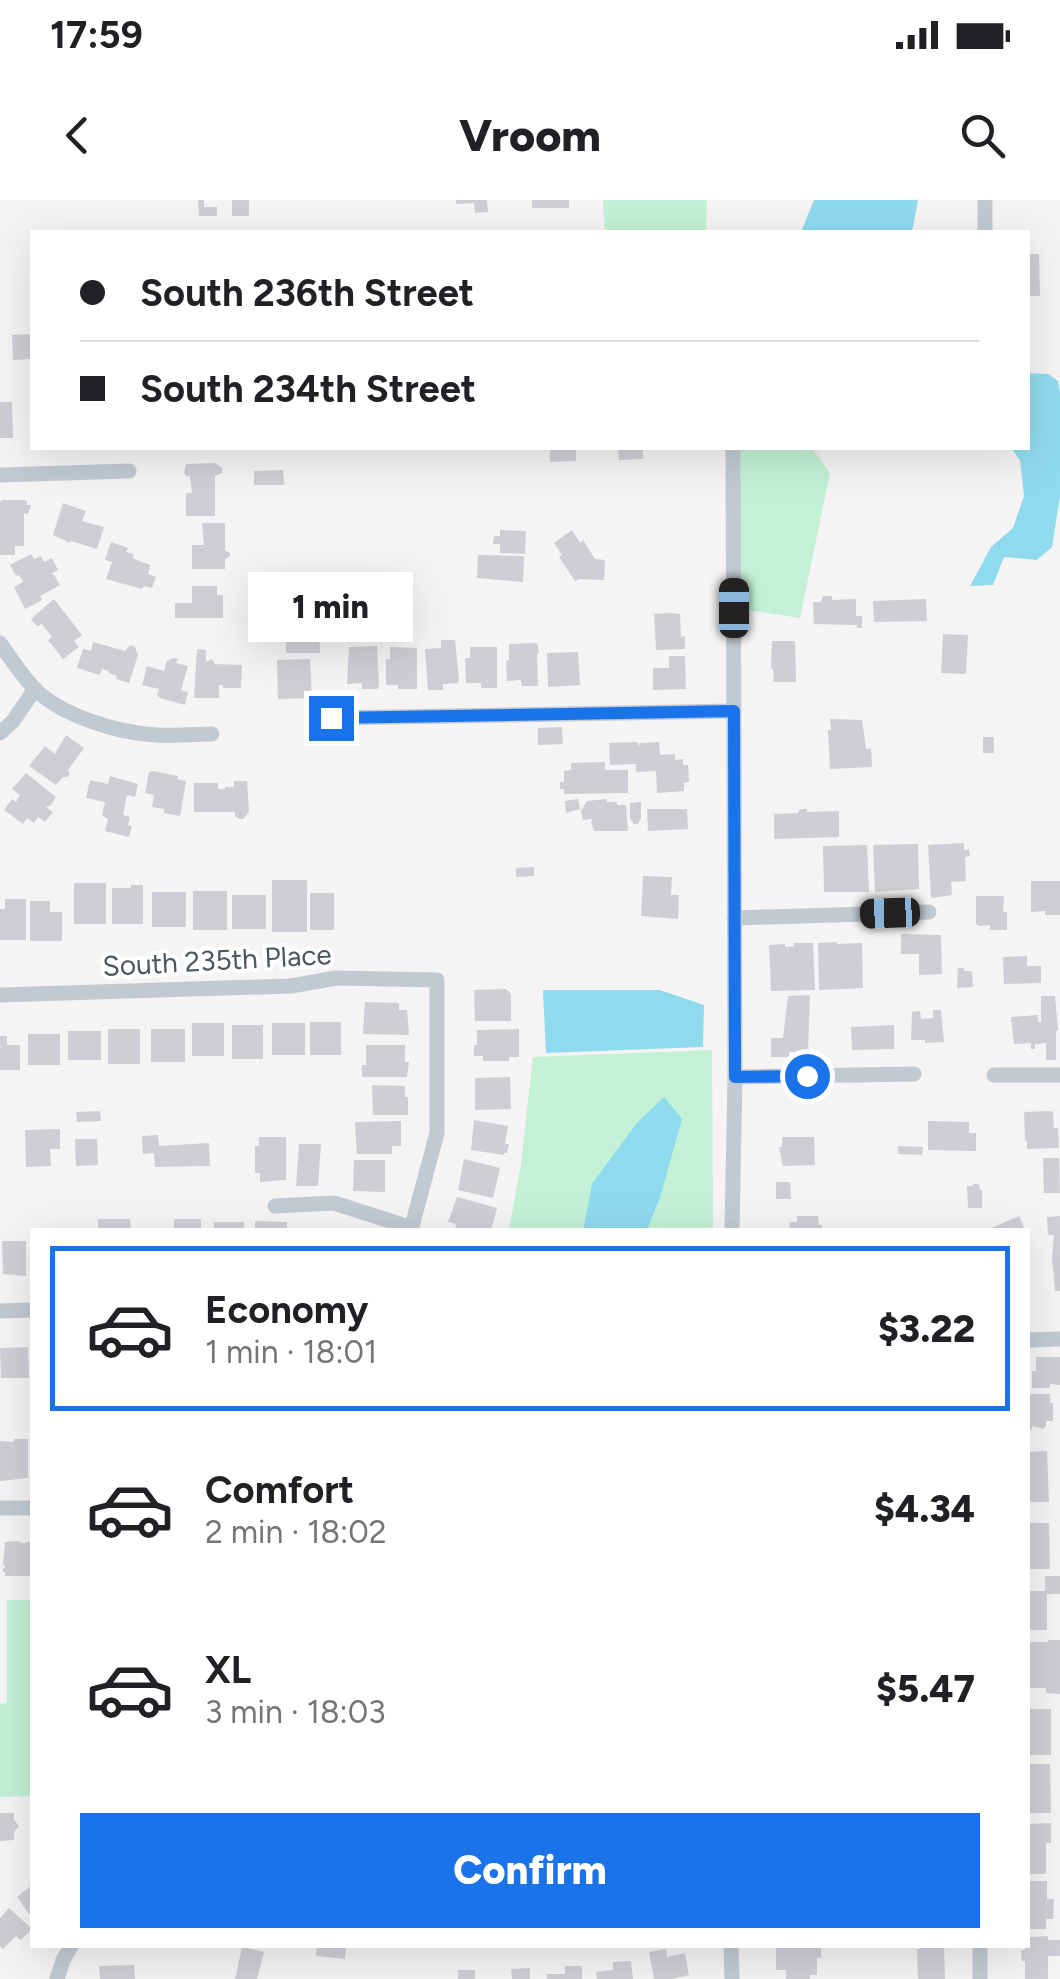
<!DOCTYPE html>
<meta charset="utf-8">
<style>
body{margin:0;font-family:Figtree,sans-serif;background:#f6f6f6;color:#202124;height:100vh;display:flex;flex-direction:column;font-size:38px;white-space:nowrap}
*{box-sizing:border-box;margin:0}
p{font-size:32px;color:#757577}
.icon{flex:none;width:55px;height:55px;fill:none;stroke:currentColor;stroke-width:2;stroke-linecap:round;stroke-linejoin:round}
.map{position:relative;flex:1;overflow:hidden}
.details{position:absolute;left:30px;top:1028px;width:1000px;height:720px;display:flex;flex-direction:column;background:#fff;border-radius:0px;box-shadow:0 10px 40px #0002}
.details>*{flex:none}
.guide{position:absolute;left:30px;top:30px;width:1000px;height:220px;border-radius:0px;box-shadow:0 10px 40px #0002;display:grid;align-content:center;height:220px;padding:0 50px;background:#fff}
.end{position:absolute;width:45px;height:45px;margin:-22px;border:12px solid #1a73e8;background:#fff;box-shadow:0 0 0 5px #fff}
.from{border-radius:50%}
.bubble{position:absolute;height:70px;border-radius:0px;background:#fff;box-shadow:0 10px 40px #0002;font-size:32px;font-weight:800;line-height:70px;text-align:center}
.car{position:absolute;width:30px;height:60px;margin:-30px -15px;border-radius:12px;box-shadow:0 0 8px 2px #0007;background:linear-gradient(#222 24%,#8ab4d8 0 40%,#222 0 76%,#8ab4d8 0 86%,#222 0)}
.guide b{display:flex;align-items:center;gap:35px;height:95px;font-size:38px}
.guide b+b{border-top:2px solid #e0e0e0}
.guide i{width:25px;height:25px;background:#202124}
ul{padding:18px 0 0;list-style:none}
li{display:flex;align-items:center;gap:30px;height:165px;margin:0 20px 15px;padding:0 30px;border:5px solid transparent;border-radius:0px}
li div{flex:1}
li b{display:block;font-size:38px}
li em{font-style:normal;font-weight:800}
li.current{border-color:#1a73e8}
li>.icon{width:90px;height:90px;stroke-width:1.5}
.action{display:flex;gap:20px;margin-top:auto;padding:20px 50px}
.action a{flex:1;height:115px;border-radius:0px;background:#1a73e8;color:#fff;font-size:40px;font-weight:800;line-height:115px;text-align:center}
.status{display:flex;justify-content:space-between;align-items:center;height:70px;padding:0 50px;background:#fff;direction:ltr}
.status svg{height:28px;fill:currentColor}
header{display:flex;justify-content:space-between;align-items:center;height:130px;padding:0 50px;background:#fff;font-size:45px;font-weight:800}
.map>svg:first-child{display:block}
.green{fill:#c3f1d5}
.water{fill:#90daee}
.building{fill:#cdcfd5}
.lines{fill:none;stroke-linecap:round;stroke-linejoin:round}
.minor{stroke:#c1cad2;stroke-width:15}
.route{stroke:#1a73e8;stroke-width:12}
.labels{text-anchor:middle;stroke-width:8;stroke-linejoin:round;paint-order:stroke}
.street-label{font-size:28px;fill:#4a5661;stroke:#fff}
</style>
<div class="status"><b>17:59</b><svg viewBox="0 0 49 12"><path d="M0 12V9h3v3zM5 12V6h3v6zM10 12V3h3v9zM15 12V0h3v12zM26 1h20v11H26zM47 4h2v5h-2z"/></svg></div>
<header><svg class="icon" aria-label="back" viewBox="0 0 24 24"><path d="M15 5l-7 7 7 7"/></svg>Vroom<svg class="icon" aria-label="search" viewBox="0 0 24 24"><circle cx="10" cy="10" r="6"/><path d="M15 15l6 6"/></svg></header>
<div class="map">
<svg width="1060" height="1779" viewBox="0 0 1060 1779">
<rect width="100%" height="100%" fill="#f5f3f3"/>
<g class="green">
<polygon points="603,0 707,0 706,32 605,32"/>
<polygon points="733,248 812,248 830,273 800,418 734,408"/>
<polygon points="712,850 713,1030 647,1030 660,998 592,984 583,1030 509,1030 521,964 533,857"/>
<polygon points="7,1400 32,1400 32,1596 0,1597 0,1504 7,1503"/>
</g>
<g class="water">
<polygon points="814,0 918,0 912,32 801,32"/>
<polygon points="1028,173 1048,174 1058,181 1060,193 1060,296 1052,347 1037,360 1004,357 993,385 970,386 991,347 1013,328 1024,296 1020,260 1011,248 1028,248"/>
<polygon points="543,790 660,790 704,805 703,847 546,853"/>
<polygon points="664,897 682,919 660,998 647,1030 583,1030 592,984 636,924"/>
</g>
<g class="building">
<polygon points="198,0 204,0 204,7 217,7 217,16 199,16"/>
<rect x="232" y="0" width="17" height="16"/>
<polygon points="456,0 487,0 488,12 475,13 474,3 456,4"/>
<rect x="532" y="0" width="37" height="8"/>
<polygon points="1028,54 1039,54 1040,96 1028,96"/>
<polygon points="32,134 32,159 13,160 12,135"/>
<polygon points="0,202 12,202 13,238 0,238"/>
<polygon points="556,248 576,248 576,261 550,262 550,250 556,250"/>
<polygon points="618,248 643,248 643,259 619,260"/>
<polygon points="215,263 222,268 222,273 215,276 215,316 186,316 186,293 192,293 190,276 186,276 184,273 186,264"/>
<polygon points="283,270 284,285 254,285 254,271"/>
<polygon points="3,300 24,300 27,301 27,305 31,305 28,314 24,313 24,346 15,346 15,355 0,355 0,302"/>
<polygon points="63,303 86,311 82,321 104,327 97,349 71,341 70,343 66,341 53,335"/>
<polygon points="202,323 225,323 225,350 230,353 230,356 225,359 225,369 192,369 192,345 204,345"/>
<polygon points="500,330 526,331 525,354 500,353 500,344 493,344 494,336 500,336"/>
<polygon points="572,330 580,343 583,340 595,359 605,360 604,380 580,379 575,381 559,357 562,355 554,343"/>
<polygon points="111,342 128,348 126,352 133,354 134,359 150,365 148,374 156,377 152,388 144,386 142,389 106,379 112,362 105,360"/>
<polygon points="31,354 34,359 41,356 44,362 52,358 58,370 51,374 54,375 60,385 40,396 42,400 25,409 14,387 23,382 19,375 16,376 10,365"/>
<polygon points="478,355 524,356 523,382 477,378"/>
<polygon points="192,386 217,386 217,395 223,395 223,418 175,418 175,403 192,403"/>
<polygon points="823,396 832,396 832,400 856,399 856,416 862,416 862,428 857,428 857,425 814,424 813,402 821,402"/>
<polygon points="54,399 82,435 74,441 79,447 63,459 48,440 52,437 42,424 37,426 31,419"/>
<polygon points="926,399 927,421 874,422 873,401"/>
<polygon points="319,413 320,453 286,453 285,414"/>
<polygon points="669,413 680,414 681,437 685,436 685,449 656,450 654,414"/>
<polygon points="943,434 968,435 966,474 941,473"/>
<polygon points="441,440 455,440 459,479 458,483 443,484 443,490 428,490 425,449 441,448"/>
<polygon points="772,441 795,441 796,482 774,482 773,468 771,469"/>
<polygon points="93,442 125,451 130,445 135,447 138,455 129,483 116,479 117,476 109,473 109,471 102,469 100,475 77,468 83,449 91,451"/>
<polygon points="537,443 539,453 537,453 538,486 522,486 521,480 507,481 506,461 509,460 509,444"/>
<polygon points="377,446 379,486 377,489 362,489 362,483 347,484 349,447"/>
<polygon points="390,447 417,448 417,489 398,489 398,485 386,485 386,459 390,459"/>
<polygon points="470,447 497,447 497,488 481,488 481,483 466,483 465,458 470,458"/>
<polygon points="197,449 206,450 206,462 212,459 215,464 242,465 241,488 223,488 223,485 219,485 219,498 194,498"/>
<polygon points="578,452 580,485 548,487 547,453"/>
<polygon points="669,456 685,456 686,489 653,490 653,468 669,468"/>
<polygon points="173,458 178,459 176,463 188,466 181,490 188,492 185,505 160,498 157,495 159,489 142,485 147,466 164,471 167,461"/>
<polygon points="310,459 312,498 278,499 277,460"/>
<polygon points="830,519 862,520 866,549 871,548 872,567 830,569 828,530 831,530"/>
<polygon points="562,527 563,544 538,545 538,528"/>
<polygon points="66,535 84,548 68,570 70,574 67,577 63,577 56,585 29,566 45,546 55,554"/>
<rect x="983" y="537" width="11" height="16"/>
<polygon points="638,542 638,547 640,543 659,542 660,555 675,554 675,560 683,559 683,565 688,565 689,582 684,583 684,591 657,593 656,571 636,572 636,564 610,565 609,543"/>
<polygon points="605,562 605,570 628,570 628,593 564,594 564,589 560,589 560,582 564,582 564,571 571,570 571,563"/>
<polygon points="153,571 178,576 177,579 186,581 180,616 164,613 164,609 152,607 154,595 145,593 149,572"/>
<polygon points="26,573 56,597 50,606 46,607 53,612 45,622 38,617 34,623 27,618 23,624 4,610 12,599 16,602 20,595 12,589"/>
<polygon points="110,576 138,584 135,597 127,595 123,615 130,617 128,625 132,626 129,637 105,631 108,619 102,615 105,602 86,598 90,580 108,584"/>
<polygon points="234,581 247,581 249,612 243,619 239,619 235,616 235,612 194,612 194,583 218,583 218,589 225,589 225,587 234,587"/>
<polygon points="578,599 580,609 566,613 565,601"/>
<polygon points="606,599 607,602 617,602 617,605 626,605 628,631 594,631 591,622 593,619 583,620 581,611 587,601"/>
<polygon points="641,602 641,618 638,624 634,624 630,619 630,603"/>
<polygon points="647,609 687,609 688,629 648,631"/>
<polygon points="800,609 807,609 807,612 839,611 839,637 774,639 774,614 798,613"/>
<polygon points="964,643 964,650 969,649 970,656 965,657 966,681 951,682 952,695 931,698 928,645"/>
<polygon points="918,644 919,689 875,692 873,645"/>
<polygon points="867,645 869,692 824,692 823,646"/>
<polygon points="534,667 534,676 516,677 516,668"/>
<polygon points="643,676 672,677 671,695 679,695 678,719 641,716"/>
<rect x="272" y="680" width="35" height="52"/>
<polygon points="1031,681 1060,681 1060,715 1045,715 1045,711 1031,712"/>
<rect x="74" y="683" width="32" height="41"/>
<polygon points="131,685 143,685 143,724 112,724 112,688 131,688"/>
<rect x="193" y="691" width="34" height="39"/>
<rect x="152" y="692" width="34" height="35"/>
<rect x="310" y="693" width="24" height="37"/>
<rect x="232" y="695" width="34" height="34"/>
<polygon points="976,696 1004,696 1003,712 1007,712 1007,730 990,730 990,725 979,726 976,724"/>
<polygon points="5,699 26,699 26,740 0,740 0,709 5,709"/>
<polygon points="30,701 50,701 50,712 62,712 62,741 30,741"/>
<polygon points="901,734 941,735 942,774 919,775 919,754 901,754"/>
<polygon points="837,742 837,744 862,743 863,788 819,790 818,743"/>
<polygon points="794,743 813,743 815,790 771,791 769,745 785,744 785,747 794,746"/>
<polygon points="1027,756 1027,766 1041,766 1041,783 1004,784 1003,757"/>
<polygon points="958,768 964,768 964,771 972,771 973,787 957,788"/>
<polygon points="506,789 511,794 511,821 475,821 474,790"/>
<polygon points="810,795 808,852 789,852 789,857 771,857 771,838 783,838 788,796"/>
<polygon points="1041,796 1055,796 1058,831 1056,831 1056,860 1046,860 1046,843 1035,844 1035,849 1031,849 1031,843 1014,844 1011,817 1038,815 1038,822 1041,822"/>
<polygon points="365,802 399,803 399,810 407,810 409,835 363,834"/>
<polygon points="933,810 941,810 944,842 925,843 925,840 911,840 912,812 920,811 921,819 933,818"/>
<rect x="310" y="822" width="31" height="33"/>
<rect x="192" y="823" width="32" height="33"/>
<rect x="272" y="823" width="33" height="32"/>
<rect x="232" y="825" width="31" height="34"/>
<polygon points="894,825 894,849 852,850 851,827"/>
<rect x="108" y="829" width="32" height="35"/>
<rect x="151" y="829" width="34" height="33"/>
<polygon points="519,829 519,857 509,857 509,861 483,861 483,856 474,856 474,845 477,845 477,830"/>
<rect x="68" y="831" width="33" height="29"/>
<rect x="28" y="834" width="32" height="31"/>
<polygon points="0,836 7,836 7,845 20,845 20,870 0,870"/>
<polygon points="366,845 405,845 405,862 409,862 407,877 362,877 362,865 366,865"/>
<polygon points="510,877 511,909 475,910 475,878"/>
<polygon points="372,885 405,886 405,897 408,897 408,915 373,915"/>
<polygon points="100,911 101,921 77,922 76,912"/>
<polygon points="1050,911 1053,912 1054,928 1058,928 1059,948 1027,949 1027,941 1025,941 1024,912"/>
<polygon points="474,920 508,926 505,944 509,944 507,953 504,953 504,955 471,950"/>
<polygon points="401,921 401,946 392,946 392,954 357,954 355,922"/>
<polygon points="928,921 969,922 969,933 976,933 976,951 928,950"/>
<polygon points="60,929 60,949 50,949 51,966 26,967 25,930"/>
<polygon points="158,935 159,946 209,943 210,966 155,967 154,953 143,954 142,936"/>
<polygon points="259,937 286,937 286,980 260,982 260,973 255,973 255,946 259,946"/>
<polygon points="782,937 814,937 815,965 783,966 779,947 782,947"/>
<polygon points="75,939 97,939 98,965 76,966"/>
<polygon points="299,944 321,944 318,986 296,986"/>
<polygon points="898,946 923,947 922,955 898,954"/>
<polygon points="1043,958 1059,958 1060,993 1044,993"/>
<polygon points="464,959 500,968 493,998 458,990"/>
<polygon points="354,960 385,960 385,992 353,991"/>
<polygon points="776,982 790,982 791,999 776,999"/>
<polygon points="973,984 979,984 980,990 982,990 982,1008 968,1008 967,986 973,986"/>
<polygon points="457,997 497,1008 491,1030 455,1029 456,1024 448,1022"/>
<polygon points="797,1016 818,1016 819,1025 822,1025 822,1030 789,1030 790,1022 797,1022"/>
<polygon points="1019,1016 1025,1030 987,1030"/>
<polygon points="1060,1016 1060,1091 1055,1091 1052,1057 1054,1035 1048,1035 1047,1017"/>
<polygon points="98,1019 130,1019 131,1030 98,1030"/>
<rect x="174" y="1019" width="27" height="11"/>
<polygon points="255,1021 287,1022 287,1030 255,1030"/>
<rect x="214" y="1022" width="30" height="8"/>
<polygon points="2,1041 26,1041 26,1076 3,1074"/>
<polygon points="28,1147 29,1178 1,1178 0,1148"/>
<polygon points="1036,1157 1060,1157 1060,1185 1050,1184 1049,1188 1032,1188 1032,1171 1036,1171"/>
<polygon points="1028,1194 1050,1194 1050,1203 1053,1203 1053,1221 1046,1221 1046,1226 1043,1229 1032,1226 1032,1230 1028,1230"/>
<polygon points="14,1239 28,1239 28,1278 0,1281 0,1241 14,1242"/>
<polygon points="1047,1251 1049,1302 1028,1302 1028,1252"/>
<polygon points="1028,1323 1049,1323 1050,1369 1028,1369"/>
<polygon points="17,1341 23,1343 32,1341 32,1376 5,1376 5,1372 3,1372 3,1368 5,1368 3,1363 5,1342"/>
<polygon points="1045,1376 1060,1376 1060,1394 1047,1394 1047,1430 1028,1430 1028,1391 1045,1391"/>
<polygon points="1048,1440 1060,1440 1060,1494 1046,1493 1046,1488 1028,1488 1028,1442 1048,1442"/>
<rect x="1028" y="1509" width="23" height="46"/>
<polygon points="1028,1564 1050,1564 1051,1613 1028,1613"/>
<polygon points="0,1613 14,1613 14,1620 19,1626 14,1632 14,1640 0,1641"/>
<polygon points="1051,1623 1051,1643 1046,1643 1046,1674 1028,1674 1028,1624"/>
<polygon points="1028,1681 1047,1681 1047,1699 1054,1699 1053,1719 1046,1719 1046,1729 1028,1729"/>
<polygon points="32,1685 32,1712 29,1714 17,1697"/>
<polygon points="9,1708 32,1729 21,1740 16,1736 3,1749 0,1746 0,1718"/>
<polygon points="1048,1736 1048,1740 1060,1740 1060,1756 1048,1756 1048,1779 1025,1779 1025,1761 1022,1761 1021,1750 1025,1750 1025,1745 1028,1745 1028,1737"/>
<polygon points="317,1745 346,1745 345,1759 316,1756"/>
<polygon points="920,1745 944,1745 945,1779 918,1779 917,1749 920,1749"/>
<polygon points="776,1746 821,1746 821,1758 817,1758 817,1775 810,1775 810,1779 786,1779 786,1770 776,1770"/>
<polygon points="242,1747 264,1752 257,1779 235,1779"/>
<polygon points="666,1749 667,1757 685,1753 689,1775 672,1779 654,1779 649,1752"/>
<polygon points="631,1761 633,1779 597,1779 596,1772 613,1770 613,1762"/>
<polygon points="134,1765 135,1779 100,1779 99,1766"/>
<polygon points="565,1766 582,1766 582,1779 547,1779 546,1774 565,1774"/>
<polygon points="530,1768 530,1779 512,1779 511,1769"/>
<rect x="458" y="1770" width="17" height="9"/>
</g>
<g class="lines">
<g class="minor">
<polyline points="985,0 985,32"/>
<polyline points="0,275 129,271"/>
<path d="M0,443C10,458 21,474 33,487C60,516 119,533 156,535C175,536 193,534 212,534"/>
<polyline points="331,518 734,511"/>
<polyline points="0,533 13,521 35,489"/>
<polyline points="734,718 929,712"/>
<polyline points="0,795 291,786 336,778 437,780 437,933 411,1030"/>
<polyline points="994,875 1060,875"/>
<polyline points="735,877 914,874"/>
<polyline points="275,1006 334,1003 412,1028"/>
<polyline points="732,1030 735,877 733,248"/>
<polyline points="0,1111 32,1110"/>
<polyline points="1028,1140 1060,1139"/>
<polyline points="0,1308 32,1308"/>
<polyline points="731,1745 732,1779"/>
<polyline points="980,1745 980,1779"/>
<polyline points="57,1779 63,1760 72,1745"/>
</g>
</g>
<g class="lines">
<polyline class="route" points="331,518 734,511 735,877 807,876"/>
</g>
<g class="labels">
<g class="street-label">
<text transform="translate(217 760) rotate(-3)" y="10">South 235th Place</text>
</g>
</g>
</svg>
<i class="end from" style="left:807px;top:876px"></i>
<i class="end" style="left:331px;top:518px"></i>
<div class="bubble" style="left:248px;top:372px;width:165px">1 min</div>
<i class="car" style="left:734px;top:408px;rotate:0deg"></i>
<i class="car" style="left:890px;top:713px;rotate:268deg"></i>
<div class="guide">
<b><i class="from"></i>South 236th Street</b>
<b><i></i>South 234th Street</b>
</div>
<section class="details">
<ul>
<li class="current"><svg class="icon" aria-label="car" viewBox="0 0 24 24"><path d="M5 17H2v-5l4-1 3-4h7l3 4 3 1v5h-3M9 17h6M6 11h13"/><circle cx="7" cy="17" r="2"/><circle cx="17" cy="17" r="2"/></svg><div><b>Economy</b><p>1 min · 18:01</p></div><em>$3.22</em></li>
<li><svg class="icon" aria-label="car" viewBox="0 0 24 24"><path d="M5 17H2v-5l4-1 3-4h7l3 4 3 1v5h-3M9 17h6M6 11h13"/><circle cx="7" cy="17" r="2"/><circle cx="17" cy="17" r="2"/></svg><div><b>Comfort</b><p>2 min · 18:02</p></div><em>$4.34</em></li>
<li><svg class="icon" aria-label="car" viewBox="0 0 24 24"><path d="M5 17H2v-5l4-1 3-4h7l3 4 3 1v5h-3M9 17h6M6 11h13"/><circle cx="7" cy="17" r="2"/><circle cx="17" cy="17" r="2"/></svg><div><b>XL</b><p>3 min · 18:03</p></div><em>$5.47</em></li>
</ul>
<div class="action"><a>Confirm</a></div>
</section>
</div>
